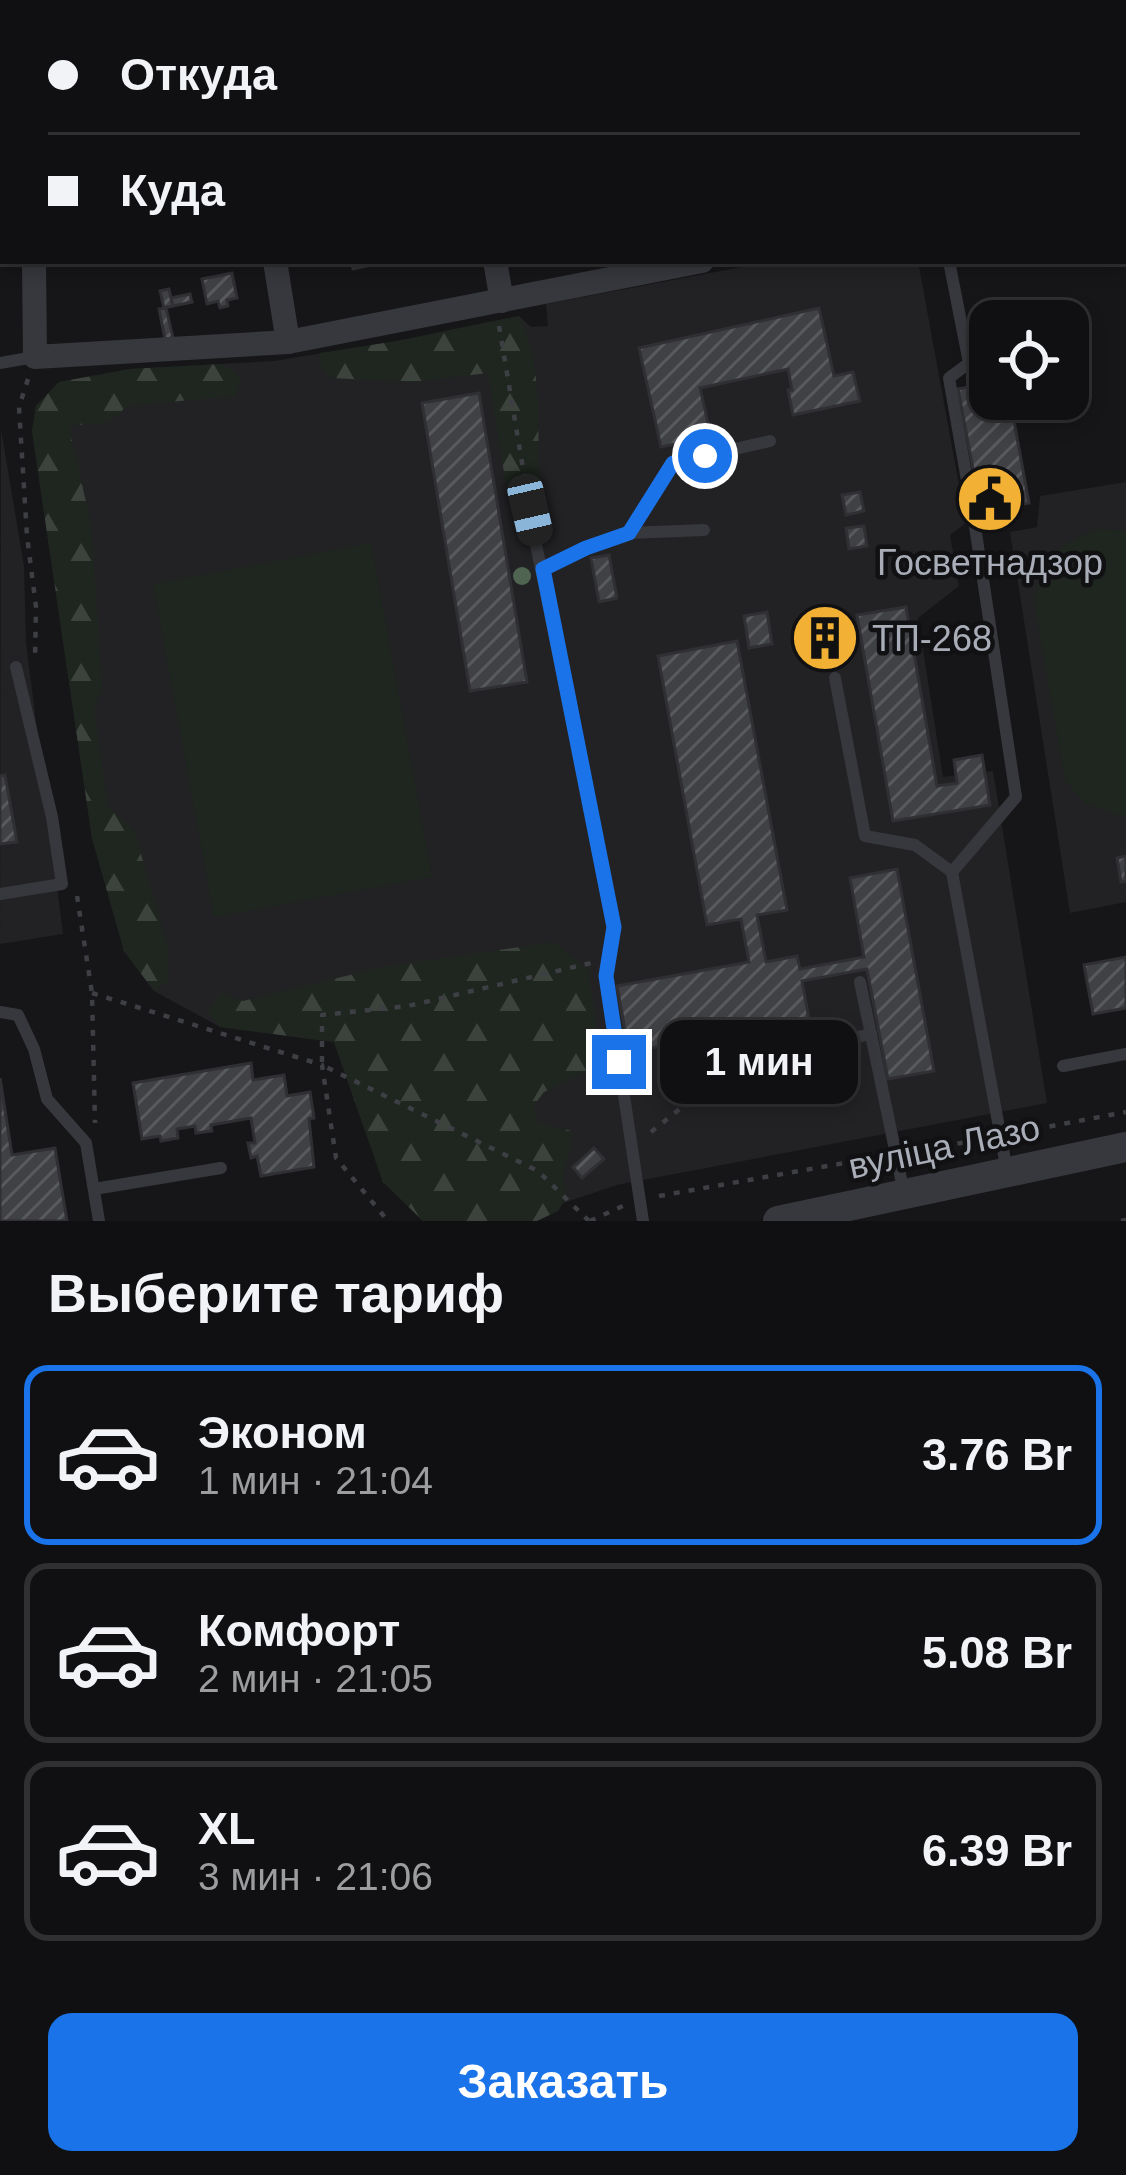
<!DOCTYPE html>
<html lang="ru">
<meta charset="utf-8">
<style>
body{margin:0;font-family:Helvetica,sans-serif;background:#19191b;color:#f1f3f6;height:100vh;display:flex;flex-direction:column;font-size:45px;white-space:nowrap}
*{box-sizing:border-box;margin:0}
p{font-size:39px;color:#9c9d9f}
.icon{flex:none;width:66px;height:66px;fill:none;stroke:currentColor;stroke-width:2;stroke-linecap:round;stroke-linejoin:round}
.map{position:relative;height:1221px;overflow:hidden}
.panel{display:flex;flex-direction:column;background:#101012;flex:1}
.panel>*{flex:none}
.banner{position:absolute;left:0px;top:0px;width:1128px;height:264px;box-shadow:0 6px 18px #0003,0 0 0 3px #303032;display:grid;align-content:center;height:264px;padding:0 48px;background:#101012}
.controls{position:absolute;left:969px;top:300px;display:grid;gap:24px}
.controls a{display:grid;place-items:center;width:120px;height:120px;border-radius:24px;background:#101012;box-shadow:0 6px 18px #0003,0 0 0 3px #303032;font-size:60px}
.end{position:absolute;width:54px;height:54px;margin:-27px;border:15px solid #1a73e8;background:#fff;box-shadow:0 0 0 6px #fff}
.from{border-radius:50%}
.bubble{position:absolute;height:84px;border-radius:24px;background:#101012;box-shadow:0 6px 18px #0003,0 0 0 3px #303032;font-size:39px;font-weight:800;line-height:84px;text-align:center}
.car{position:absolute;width:36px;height:72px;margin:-36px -18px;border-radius:15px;box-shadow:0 0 9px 3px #0007;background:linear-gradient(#222 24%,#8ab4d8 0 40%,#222 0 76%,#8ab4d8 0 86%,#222 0)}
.banner b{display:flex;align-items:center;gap:42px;height:114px;font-size:45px}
.banner b+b{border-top:3px solid #303032}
.banner i{width:30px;height:30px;background:#f1f3f6}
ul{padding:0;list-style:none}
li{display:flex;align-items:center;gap:36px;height:180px;margin:0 24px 18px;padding:0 24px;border:6px solid #303032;border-radius:24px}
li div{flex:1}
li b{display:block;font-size:45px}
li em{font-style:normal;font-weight:800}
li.selected{border-color:#1a73e8}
li>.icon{width:108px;height:108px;stroke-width:1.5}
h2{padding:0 48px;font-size:54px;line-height:144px}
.action{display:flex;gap:24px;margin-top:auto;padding:24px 48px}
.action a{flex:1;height:138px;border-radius:24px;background:#1a73e8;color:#fff;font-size:48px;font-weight:800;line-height:138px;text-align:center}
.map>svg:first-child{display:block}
.built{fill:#222225}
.forest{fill:url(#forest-firs)}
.park{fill:#1e261f}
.building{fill:url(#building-hatch);stroke:#303034;stroke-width:3}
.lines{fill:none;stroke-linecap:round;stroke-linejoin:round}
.path{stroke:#3d3f44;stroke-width:4.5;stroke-dasharray:6 9;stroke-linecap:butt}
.service{stroke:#37383d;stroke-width:12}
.minor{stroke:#37383d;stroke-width:24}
.tertiary{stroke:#37383d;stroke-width:30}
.tree{fill:#506452}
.route{stroke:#1a73e8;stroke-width:15}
.labels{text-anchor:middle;stroke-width:9;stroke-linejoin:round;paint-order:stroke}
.poi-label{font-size:36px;fill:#a8adb8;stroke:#111113}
.street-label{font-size:36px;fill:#a8adb8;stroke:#111113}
</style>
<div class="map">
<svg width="1126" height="1221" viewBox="0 0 1126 1221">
<defs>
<pattern id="forest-firs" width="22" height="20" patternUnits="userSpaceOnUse" patternTransform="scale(3)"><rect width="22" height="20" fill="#1e261f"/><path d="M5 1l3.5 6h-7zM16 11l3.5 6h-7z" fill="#3c433d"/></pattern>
<pattern id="building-hatch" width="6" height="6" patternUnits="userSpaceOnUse" patternTransform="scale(3)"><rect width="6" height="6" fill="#404145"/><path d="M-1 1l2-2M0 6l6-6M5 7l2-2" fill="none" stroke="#595a5e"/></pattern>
</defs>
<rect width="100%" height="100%" fill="#161618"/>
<g class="built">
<polygon points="773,261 918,261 966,523 950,535 959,586 918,618 943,777 993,771 1047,1103 617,1185 519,1218 423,1221 383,1182 334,1042 220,1027 154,991 124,951 92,838 32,431 36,406 59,382 130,369 274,361 397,341 519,316 531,327 548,326 546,304"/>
<polygon points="1,429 24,566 26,643 63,934 0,944"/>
<polygon points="1126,482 1126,902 1070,913 1010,532 1037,527 1040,496"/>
</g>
<g class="forest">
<path d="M519,316C544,361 537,437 539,489L523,506L509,503L488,373L414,382L331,378L321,367L320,353L397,341Z"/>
<path d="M223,364L236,373L241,381L235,396L126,406C102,434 97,419 69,427L91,524L102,687L94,710L108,807L134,830L168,948L169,981L154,991L124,951L92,838L32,431L36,406L59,382L130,369Z"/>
<path d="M554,942L588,969L599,1043L589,1069L544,1092L534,1105L536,1121C548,1128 559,1126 571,1131C573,1154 557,1174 567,1196L558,1211L537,1221H423L383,1182L334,1042L220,1027L208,1011L220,993L243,1001L383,967Z"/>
</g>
<g class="park">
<path d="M1100,529L1126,531V818L1084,802L1065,780L1034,601C1043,557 1057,543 1100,529Z"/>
<polygon points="371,543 432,877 214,917 153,584"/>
</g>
<g class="building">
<polygon points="352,261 384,261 384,262 353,269"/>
<polygon points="232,273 237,298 227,300 228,306 220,308 218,301 207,304 202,279"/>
<polygon points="169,289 173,306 164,308 160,291"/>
<polygon points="190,294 192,302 173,306 171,298"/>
<polygon points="166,308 173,338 165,339 159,309"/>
<polygon points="819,308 834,376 853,372 860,401 793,415 788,390 792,390 788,369 700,388 711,436 661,447 639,348"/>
<polygon points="990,383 990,399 1010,399 1029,503 981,511 958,389"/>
<polygon points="479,393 527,682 470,691 422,403"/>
<polygon points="860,492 864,511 846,515 842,495"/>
<polygon points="864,526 867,546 849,549 846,528"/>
<polygon points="609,555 617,598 599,602 591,558"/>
<polygon points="906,607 937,786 957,783 954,760 982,755 990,805 893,821 857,615"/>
<polygon points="767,612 772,644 749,648 744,616"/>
<polygon points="832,620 838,653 817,657 811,624"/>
<polygon points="737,641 787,910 757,915 766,962 797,956 800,969 864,957 850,878 897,869 934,1071 888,1079 867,969 802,981 809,1019 629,1052 617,986 749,962 741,919 707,925 658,656"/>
<polygon points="5,775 17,842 0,844 0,776"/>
<polygon points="1126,856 1126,881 1121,882 1117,858"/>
<polygon points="1126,957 1126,1008 1093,1014 1084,965"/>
<polygon points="251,1063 253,1080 284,1075 287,1096 310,1092 314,1118 309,1119 314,1167 261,1176 257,1156 251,1158 248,1143 255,1143 251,1118 211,1125 212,1131 196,1133 195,1126 177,1129 178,1138 161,1141 160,1136 142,1139 133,1083"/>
<polygon points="0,1078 12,1155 55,1148 67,1221 0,1221"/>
<polygon points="594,1148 604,1159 582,1178 573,1167"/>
</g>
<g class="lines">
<g class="path">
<polyline points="0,134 3,134"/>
<polyline points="0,157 3,157"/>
<polyline points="499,326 527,492"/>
<polyline points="28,379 19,407 27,536 36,607 35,660"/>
<polyline points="77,896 92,993 95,1123"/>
<polyline points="92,993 322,1065 336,1158 388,1221"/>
<polyline points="651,1132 726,1072"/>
<polyline points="1020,1132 1126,1112"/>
<polyline points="913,1151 985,1139"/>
<polyline points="659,1196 878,1157"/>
<polyline points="589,1221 538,1171 322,1065 322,1015 408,1006 591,963"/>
<polyline points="590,1221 625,1205"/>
<polyline points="1121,1221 1126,1220"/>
</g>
<g class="service">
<polyline points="935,3 951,0"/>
<polyline points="949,261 969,363 949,378 974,520 1016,797 952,872"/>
<polyline points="0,363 34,357"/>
<polyline points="529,510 614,927 606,977 643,1221"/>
<polyline points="629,533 704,530"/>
<polyline points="543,569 586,548 629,533 673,463 770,441"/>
<polyline points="835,678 865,836 915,845 952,872 1007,1171"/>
<polyline points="0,894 62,884 52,817 16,667"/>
<polyline points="860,982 904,1193"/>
<polyline points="0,1012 18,1015 34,1049 47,1099 86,1143 99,1221"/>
<polyline points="738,1063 871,1034"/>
<polyline points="1063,1066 1126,1054"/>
<polyline points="94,1189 221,1168"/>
</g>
<g class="minor">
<polyline points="7,0 7,3"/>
<polyline points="231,0 231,3"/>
<polyline points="453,0 453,3"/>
<polyline points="699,0 699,3"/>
<polyline points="34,261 35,357 288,342 702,261"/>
<polyline points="275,261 288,342"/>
<polyline points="495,261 502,301"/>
</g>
<polyline class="tertiary" points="778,1221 1126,1147"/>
</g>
<circle class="tree" cx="522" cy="576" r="9"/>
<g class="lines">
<polyline class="route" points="619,1062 606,976 614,927 543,569 586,548 629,533 673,463 705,456"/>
</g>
<defs>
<symbol id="civic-disc" viewBox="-11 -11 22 22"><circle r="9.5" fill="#f2b134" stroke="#111113"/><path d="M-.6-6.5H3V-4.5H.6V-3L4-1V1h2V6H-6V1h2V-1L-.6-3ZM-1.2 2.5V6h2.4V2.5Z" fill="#111"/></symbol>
<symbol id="building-disc" viewBox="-11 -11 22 22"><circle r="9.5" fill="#f2b134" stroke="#111113"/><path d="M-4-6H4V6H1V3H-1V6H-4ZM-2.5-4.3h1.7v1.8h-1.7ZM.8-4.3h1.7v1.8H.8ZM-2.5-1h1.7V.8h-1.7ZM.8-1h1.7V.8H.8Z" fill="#111"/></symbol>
</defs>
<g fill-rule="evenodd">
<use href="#civic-disc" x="952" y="461" width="76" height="76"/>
<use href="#building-disc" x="787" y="600" width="76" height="76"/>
</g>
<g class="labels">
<g class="poi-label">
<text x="990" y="575">Госветнадзор</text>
<text x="872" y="651" text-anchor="start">ТП-268</text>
</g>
<g class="street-label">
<text transform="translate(944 1146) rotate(-12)" y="13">вуліца Лазо</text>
</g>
</g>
</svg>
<div class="controls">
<a><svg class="icon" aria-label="locate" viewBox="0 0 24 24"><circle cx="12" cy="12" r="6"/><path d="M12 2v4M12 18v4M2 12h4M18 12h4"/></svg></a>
</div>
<i class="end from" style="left:705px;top:456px"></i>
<i class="end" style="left:619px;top:1062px"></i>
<div class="bubble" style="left:660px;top:1020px;width:198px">1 мин</div>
<i class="car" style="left:530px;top:510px;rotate:167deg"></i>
<div class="banner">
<b><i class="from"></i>Откуда</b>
<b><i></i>Куда</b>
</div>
</div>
<section class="panel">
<h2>Выберите тариф</h2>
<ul>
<li class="selected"><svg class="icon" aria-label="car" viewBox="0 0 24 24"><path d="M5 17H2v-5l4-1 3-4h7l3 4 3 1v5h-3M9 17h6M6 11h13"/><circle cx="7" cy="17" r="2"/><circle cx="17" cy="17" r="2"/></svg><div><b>Эконом</b><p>1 мин · 21:04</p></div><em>3.76 Br</em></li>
<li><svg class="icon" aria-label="car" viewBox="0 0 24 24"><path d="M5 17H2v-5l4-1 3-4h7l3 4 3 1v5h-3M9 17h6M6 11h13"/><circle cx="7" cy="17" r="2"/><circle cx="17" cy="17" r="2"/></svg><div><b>Комфорт</b><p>2 мин · 21:05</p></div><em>5.08 Br</em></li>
<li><svg class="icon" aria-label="car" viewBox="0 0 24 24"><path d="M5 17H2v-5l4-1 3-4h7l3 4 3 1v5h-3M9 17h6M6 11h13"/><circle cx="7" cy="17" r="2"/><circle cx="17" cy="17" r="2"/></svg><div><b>XL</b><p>3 мин · 21:06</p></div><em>6.39 Br</em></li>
</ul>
<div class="action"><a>Заказать</a></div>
</section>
